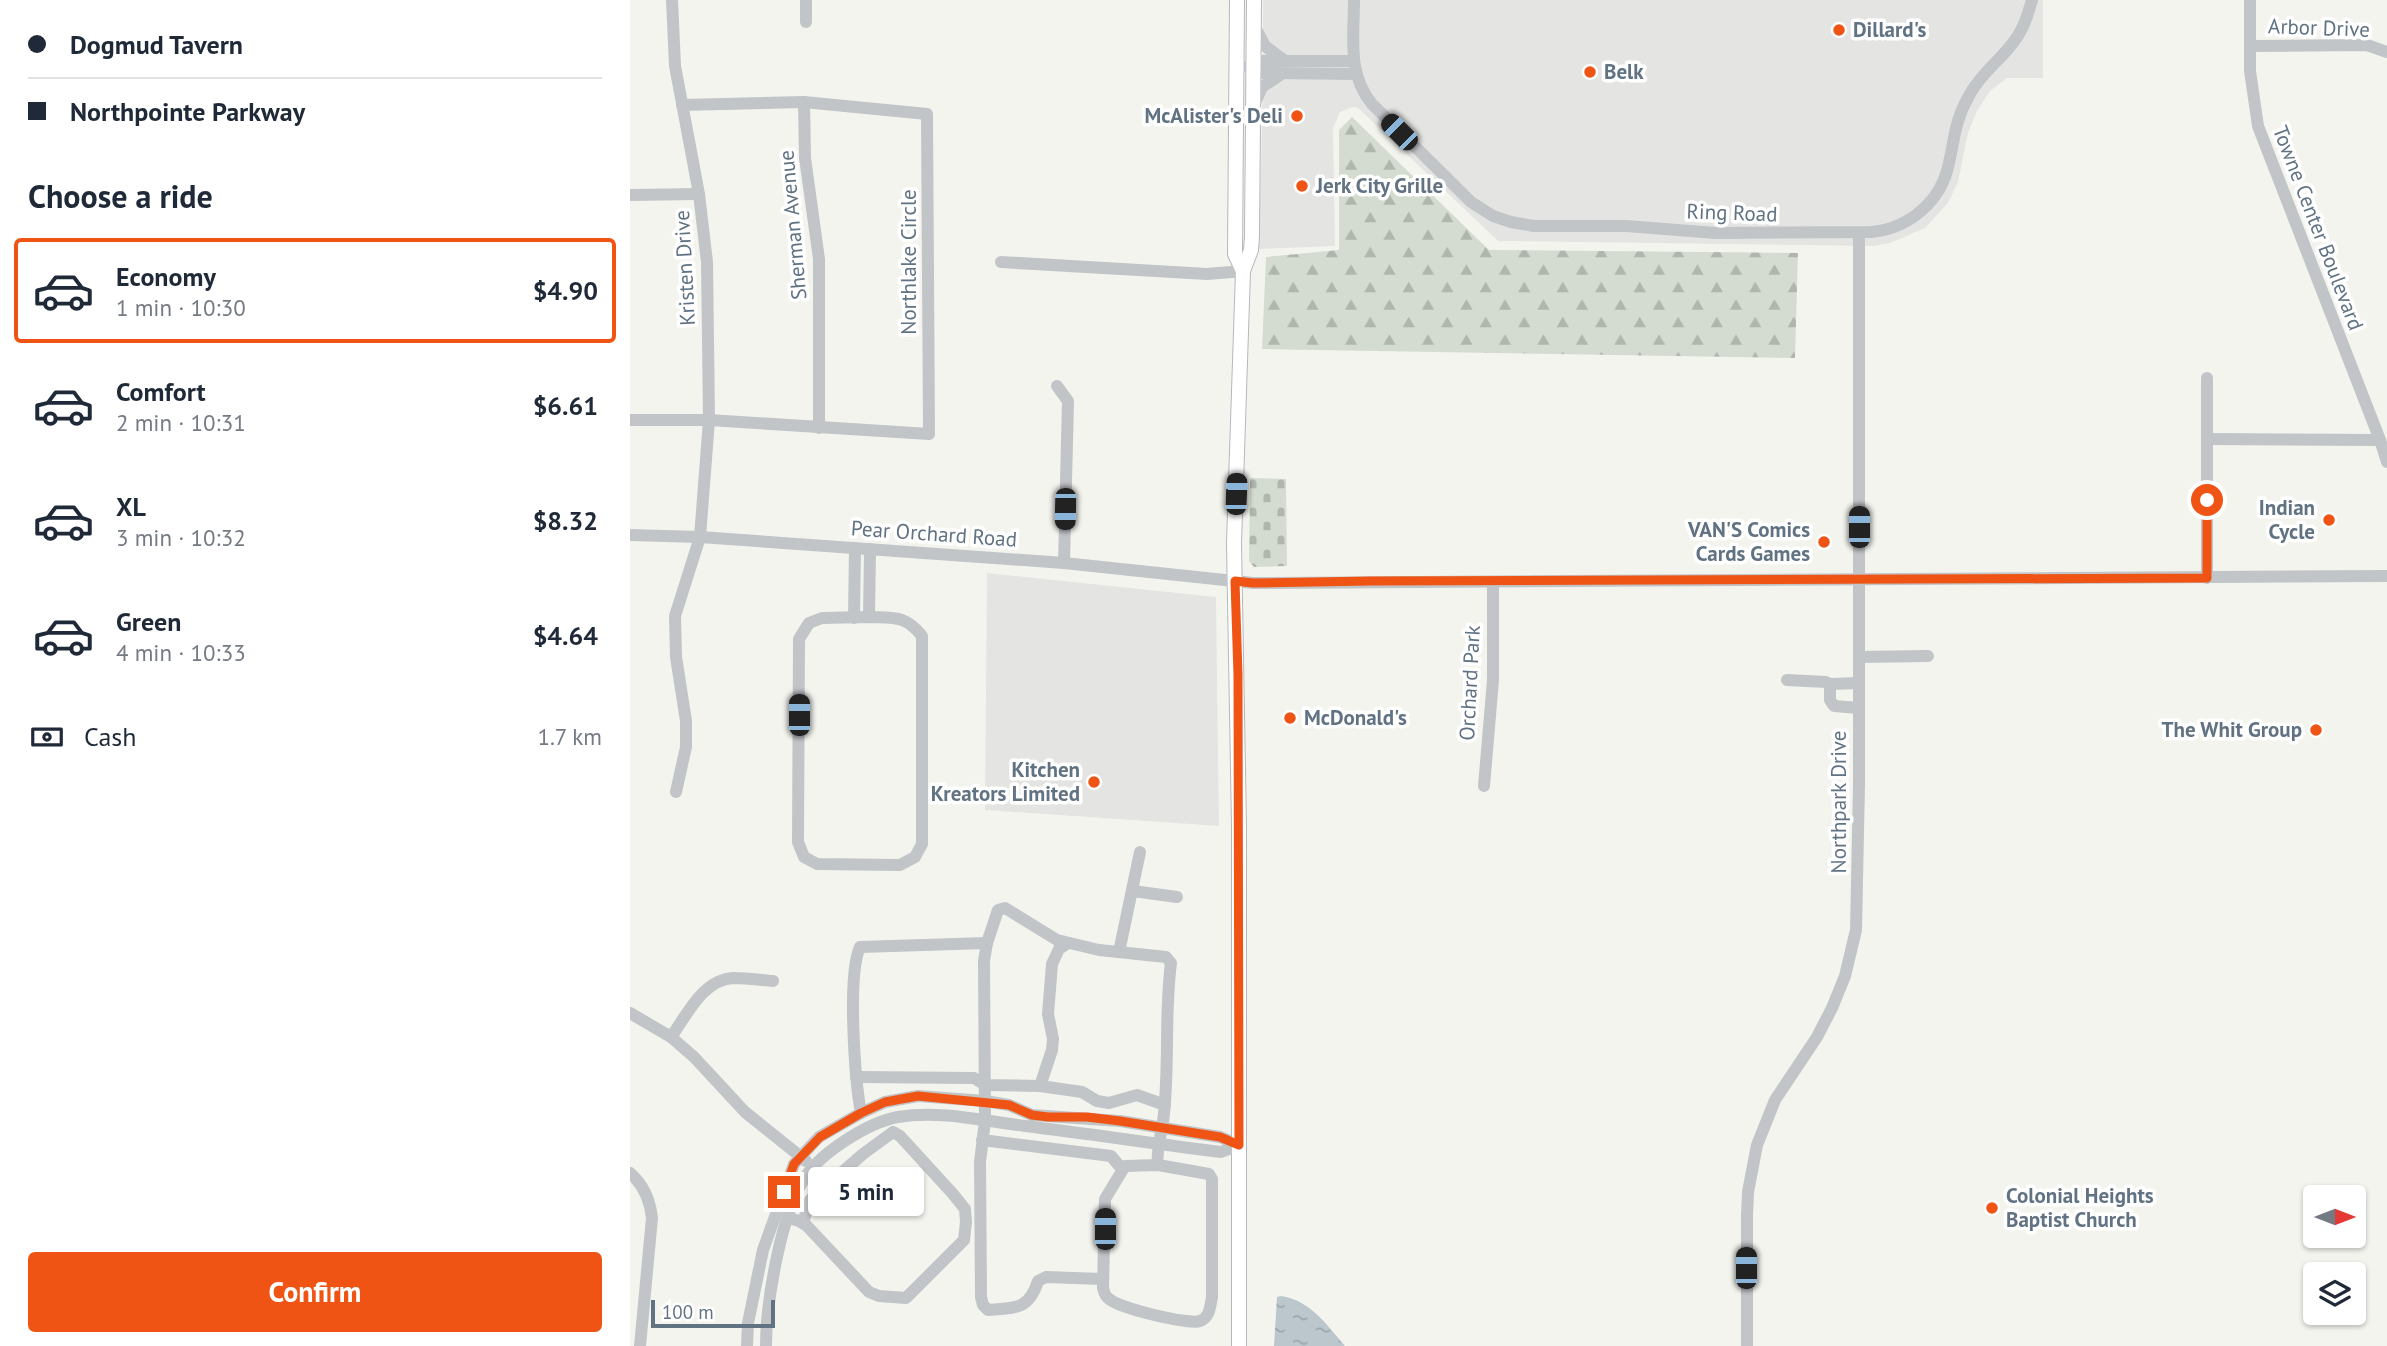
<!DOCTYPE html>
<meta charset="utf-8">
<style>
body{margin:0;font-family:"PT Sans",sans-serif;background:#f2f2f3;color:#1f2937;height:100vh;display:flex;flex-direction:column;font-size:26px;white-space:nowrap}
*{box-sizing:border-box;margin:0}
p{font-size:23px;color:#747a83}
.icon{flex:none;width:38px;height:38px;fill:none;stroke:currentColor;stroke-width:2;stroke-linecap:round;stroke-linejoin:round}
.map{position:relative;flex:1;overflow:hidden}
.details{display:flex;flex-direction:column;background:#fff;width:630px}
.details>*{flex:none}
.top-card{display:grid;align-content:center;height:154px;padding:0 28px;background:#fff}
.needle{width:46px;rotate:90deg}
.controls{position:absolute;left:1673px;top:1185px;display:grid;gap:14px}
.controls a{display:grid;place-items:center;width:63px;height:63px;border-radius:7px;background:#fff;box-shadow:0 2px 5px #0004;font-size:35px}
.scale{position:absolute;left:21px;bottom:18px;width:124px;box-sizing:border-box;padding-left:7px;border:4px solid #617283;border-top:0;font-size:19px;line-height:24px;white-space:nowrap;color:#617283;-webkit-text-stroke:5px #fff;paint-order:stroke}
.end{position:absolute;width:32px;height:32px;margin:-16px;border:9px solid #ef5414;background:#fff;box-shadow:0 0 0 4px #fff}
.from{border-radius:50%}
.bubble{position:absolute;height:49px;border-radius:7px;background:#fff;box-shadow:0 2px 5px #0004;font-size:23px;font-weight:800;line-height:49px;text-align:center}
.car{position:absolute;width:21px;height:42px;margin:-21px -10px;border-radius:9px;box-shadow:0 0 5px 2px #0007;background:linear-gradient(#222 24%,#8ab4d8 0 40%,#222 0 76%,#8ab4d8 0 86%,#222 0)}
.top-card b{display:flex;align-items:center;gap:24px;height:66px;font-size:26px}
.top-card b+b{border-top:2px solid #e0e1e3}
.top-card i{width:18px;height:18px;background:#1f2937}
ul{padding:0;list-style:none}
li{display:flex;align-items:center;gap:21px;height:105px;margin:0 14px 10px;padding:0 14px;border:4px solid transparent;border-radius:7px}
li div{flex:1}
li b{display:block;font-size:26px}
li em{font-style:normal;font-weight:800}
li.selected{border-color:#ef5414}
li>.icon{width:63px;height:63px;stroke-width:1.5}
h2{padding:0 28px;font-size:32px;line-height:84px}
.pay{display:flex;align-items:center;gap:18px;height:77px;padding:0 28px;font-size:26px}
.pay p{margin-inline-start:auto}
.button{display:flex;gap:14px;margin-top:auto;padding:14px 28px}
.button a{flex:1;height:80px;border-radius:7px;background:#ef5414;color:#fff;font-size:28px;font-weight:800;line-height:80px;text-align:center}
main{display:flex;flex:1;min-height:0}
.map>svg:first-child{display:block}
.built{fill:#e4e5e3}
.forest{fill:url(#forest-firs)}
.cemetery{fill:url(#cemetery-stones)}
.water{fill:url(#water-ripples)}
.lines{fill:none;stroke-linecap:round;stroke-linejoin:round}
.major-casing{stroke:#b4b8bc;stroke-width:16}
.minor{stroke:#c1c5c8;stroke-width:12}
.major{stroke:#fff;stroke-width:14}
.route{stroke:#ef5414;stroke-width:9}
.poi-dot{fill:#ef5414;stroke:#fff;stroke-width:2.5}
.labels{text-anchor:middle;stroke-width:7;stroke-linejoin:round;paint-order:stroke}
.street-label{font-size:21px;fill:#617283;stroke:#fff}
.poi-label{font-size:21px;font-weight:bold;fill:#617283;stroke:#fff;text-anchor:start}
</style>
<main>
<section class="details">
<div class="top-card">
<b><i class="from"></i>Dogmud Tavern</b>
<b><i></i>Northpointe Parkway</b>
</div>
<h2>Choose a ride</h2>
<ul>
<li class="selected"><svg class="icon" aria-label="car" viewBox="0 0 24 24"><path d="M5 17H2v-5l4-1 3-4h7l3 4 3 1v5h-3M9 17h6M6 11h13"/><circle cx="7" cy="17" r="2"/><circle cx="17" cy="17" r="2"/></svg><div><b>Economy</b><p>1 min · 10:30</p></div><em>$4.90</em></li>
<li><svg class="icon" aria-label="car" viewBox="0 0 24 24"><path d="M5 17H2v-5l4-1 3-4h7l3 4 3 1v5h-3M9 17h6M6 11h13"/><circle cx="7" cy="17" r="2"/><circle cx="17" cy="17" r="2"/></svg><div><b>Comfort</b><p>2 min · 10:31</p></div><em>$6.61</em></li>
<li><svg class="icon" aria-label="car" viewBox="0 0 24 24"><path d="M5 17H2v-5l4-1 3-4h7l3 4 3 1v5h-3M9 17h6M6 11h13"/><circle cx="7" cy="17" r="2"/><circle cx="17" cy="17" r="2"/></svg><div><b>XL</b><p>3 min · 10:32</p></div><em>$8.32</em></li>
<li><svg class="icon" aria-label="car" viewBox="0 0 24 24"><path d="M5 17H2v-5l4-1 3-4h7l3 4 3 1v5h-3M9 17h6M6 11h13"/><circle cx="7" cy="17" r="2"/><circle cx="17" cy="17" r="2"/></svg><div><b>Green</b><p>4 min · 10:33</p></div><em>$4.64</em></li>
</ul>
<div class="pay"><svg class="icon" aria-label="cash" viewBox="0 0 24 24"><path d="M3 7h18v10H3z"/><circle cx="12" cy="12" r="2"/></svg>Cash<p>1.7 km</p></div>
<div class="button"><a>Confirm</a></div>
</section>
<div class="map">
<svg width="1757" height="1346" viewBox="0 0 1757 1346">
<defs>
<pattern id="forest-firs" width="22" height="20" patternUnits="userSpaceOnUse" patternTransform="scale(1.75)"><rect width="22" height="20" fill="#d4dbd0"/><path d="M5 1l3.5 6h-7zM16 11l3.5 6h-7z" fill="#afb6ae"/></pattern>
<pattern id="cemetery-stones" width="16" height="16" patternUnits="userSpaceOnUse" patternTransform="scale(1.75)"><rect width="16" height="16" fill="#d4dbd0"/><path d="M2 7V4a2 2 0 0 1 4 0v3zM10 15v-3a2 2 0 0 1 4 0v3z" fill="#afb6ae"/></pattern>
<pattern id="water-ripples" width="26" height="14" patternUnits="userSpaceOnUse" patternTransform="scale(1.75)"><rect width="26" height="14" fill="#bbc7cc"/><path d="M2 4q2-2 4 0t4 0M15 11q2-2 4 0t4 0" fill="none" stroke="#9ba6ab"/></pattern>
</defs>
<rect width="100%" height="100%" fill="#f4f4ef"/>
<g class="built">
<polygon points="633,0 1413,0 1413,78 1377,78 1360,91 1347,111 1338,133 1328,182 1318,203 1295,228 1260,243 1244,246 868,241 728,108 723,107 710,112 703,128 705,246 629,249 633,78"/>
<polygon points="357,573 586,597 589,826 355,810"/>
</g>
<polygon class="forest" points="722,117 859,250 1168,253 1165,358 632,349 636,257 709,250 709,130"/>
<polygon class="cemetery" points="620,478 656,479 657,566 624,567 619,561"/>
<path class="water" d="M651,1296C680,1300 697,1325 715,1346H644L647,1297Z"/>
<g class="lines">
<defs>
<g id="major">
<polyline points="607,0 605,254 613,271"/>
<polyline points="609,1346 609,826 604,543 613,271 621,250 622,236 624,0"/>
</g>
</defs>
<use href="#major" class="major-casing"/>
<g class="minor">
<polyline points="42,0 45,66 69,194 77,262 79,420 70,537 45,616 46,657 56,721 56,747 46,792"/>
<path d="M724,0C724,37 717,74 742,104L841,202L863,216L881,222L904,226H996L1086,233L1241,232C1276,229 1307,205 1317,171C1325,141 1323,123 1340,94C1351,73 1372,59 1385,40C1394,28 1398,14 1402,0"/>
<polyline points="1620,0 1620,71 1628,126 1750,440 1757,462"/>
<polyline points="176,22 176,0"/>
<polyline points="624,25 635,46 655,61"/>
<polyline points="1620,46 1737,45 1757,52"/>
<polyline points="617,67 623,67 631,61 723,61"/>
<polyline points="623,67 632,73 726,74"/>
<polyline points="174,102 175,158 189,259 189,428"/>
<polyline points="624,105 632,87 650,75"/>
<polyline points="0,195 69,194"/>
<polyline points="371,262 577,274 613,271"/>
<polyline points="427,386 438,401 434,563"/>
<polyline points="0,420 79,420 299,434 297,114 174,102 52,105"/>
<polyline points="1577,439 1750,440"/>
<polyline points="0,535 70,537 434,563 623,583 1757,576"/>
<polyline points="1577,578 1577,378"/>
<path d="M239,617C264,618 275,615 292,636V844L285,857L270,865L187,864L174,857L168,842L169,639L179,623L192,618Z"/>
<polyline points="239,617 240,549"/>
<polyline points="224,618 225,548"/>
<polyline points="1229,657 1298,656"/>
<polyline points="1157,680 1196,682 1200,684 1229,683"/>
<polyline points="1200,684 1200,700 1204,706 1229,708"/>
<polyline points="854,786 863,680 863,582"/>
<polyline points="503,891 547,897"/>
<path d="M357,943L354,961L355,1121L350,1162L351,1297L353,1305L358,1310C385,1308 399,1310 408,1281L416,1277L472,1279"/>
<polyline points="489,952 510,852"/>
<polyline points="0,1013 41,1037 64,1057 115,1112 176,1161"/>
<path d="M41,1037C57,1015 73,979 104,978C117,978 130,980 143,981"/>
<polyline points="226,1077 344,1078 355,1085 410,1086 452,1092 467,1101 479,1103 507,1095 535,1105"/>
<polyline points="410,1086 422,1050 423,1039 418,1014 422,964 429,949 438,943"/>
<path d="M231,1113C225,1081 217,975 230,947L357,943L368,910L375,908L427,940L469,950L536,957L541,963C534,1016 540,1070 533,1122C531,1132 526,1157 528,1165L579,1174L582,1179V1297C580,1307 580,1317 570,1321C559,1325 487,1308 478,1298C475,1296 474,1292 473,1288L475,1199L495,1166L528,1165"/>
<polyline points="352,1140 481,1156 492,1169"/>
<path d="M0,1173C14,1185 20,1200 22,1218L10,1346"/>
<path d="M158,1219C167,1219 170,1221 177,1226L239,1292L249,1296L276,1298L334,1240L336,1222L335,1209L323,1194L270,1136L263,1132L233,1154L180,1200L173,1223"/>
<polyline points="117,1346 118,1323 133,1250 164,1164 189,1137 231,1113 255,1102 288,1096 355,1101 379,1105 402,1115 490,1121 590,1137 609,1145"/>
<path d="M136,1346C136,1303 151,1212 176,1176C192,1152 239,1122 268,1117C310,1110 354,1121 395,1126C461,1134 526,1144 591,1152L609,1145"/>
<polyline points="1117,1346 1117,1216 1118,1192 1127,1145 1145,1100 1187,1037 1202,1008 1215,976 1226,930 1229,784 1229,233"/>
</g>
<use href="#major" class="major"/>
</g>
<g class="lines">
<polyline class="route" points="154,1192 164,1164 190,1137 231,1113 255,1102 288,1096 379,1105 402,1115 418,1117 457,1117 490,1121 590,1137 609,1145 608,675 605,581 623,583 741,581 1577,578 1577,500"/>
</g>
<g class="poi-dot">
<circle cx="1209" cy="30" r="7"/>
<circle cx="960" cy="72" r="7"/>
<circle cx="667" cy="116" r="7"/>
<circle cx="672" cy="186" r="7"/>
<circle cx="1699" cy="520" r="7"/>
<circle cx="1194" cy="542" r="7"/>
<circle cx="660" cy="718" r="7"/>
<circle cx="1686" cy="730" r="7"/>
<circle cx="464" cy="782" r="7"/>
<circle cx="1362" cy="1208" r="7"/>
</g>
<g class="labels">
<g class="street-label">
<text transform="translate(1689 28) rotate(2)" y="7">Arbor Drive</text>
<text transform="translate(1102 213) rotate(2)" y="7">Ring Road</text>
<text transform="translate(163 225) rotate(-95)" y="7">Sherman Avenue</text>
<text transform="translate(1688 228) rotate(69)" y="7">Towne Center Boulevard</text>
<text transform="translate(279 262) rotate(-90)" y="7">Northlake Circle</text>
<text transform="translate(55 268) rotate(-93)" y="7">Kristen Drive</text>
<text transform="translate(304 534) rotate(4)" y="7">Pear Orchard Road</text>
<text transform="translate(840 683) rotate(-87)" y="7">Orchard Park</text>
<text transform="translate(1209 802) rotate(-90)" y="7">Northpark Drive</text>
</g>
<g class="poi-label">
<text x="1223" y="37">Dillard's</text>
<text x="974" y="79">Belk</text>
<text x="653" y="123" text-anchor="end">McAlister's Deli</text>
<text x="686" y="193">Jerk City Grille</text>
<text x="1685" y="515" text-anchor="end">Indian<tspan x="1685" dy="24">Cycle</tspan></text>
<text x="1180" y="537" text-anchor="end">VAN'S Comics<tspan x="1180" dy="24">Cards Games</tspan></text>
<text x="674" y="725">McDonald's</text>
<text x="1672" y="737" text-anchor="end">The Whit Group</text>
<text x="450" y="777" text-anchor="end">Kitchen<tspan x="450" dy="24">Kreators Limited</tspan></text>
<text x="1376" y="1203">Colonial Heights<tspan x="1376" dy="24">Baptist Church</tspan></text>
</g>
</g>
</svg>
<div class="controls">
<a><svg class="needle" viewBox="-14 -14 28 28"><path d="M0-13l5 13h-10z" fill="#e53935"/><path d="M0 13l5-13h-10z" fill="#747a83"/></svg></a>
<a><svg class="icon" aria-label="layers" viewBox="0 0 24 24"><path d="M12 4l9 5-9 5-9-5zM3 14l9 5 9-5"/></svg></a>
</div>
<div class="scale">100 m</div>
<i class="end from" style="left:1577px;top:500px"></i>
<i class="end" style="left:154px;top:1192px"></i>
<div class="bubble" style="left:178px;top:1167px;width:116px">5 min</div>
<i class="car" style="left:769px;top:132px;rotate:315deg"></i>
<i class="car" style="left:606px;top:494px;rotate:2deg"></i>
<i class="car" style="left:435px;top:509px;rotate:181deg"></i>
<i class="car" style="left:1229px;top:527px;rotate:0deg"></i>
<i class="car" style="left:169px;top:715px;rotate:0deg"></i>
<i class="car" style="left:475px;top:1229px;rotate:0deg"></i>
<i class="car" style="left:1116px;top:1268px;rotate:0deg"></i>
</div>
</main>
